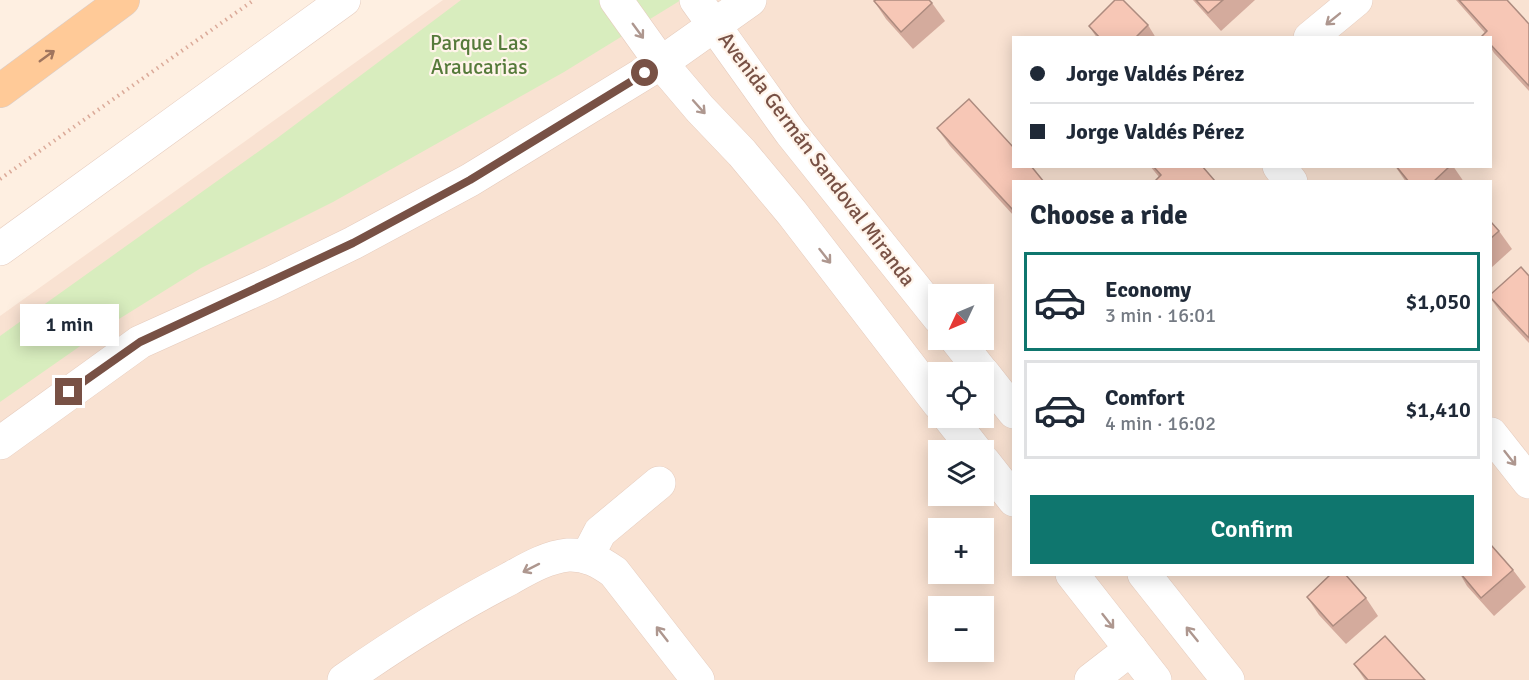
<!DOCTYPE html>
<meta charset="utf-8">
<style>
body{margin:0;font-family:Signika,sans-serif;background:#f6f6f7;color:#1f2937;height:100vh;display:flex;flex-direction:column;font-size:22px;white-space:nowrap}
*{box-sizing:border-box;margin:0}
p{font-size:20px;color:#747a83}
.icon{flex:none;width:33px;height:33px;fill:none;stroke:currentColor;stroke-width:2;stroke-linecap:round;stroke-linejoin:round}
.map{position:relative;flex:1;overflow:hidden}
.sheet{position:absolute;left:1012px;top:180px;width:480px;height:396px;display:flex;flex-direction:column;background:#fff;border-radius:0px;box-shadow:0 3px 15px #0003}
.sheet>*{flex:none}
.guide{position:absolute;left:1012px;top:36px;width:480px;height:132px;border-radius:0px;box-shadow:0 3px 15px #0003;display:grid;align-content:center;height:132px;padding:0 18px;background:#fff}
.needle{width:39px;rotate:226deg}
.tools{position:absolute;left:928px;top:284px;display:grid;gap:12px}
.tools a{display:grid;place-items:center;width:66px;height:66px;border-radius:0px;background:#fff;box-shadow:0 3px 15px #0003;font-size:30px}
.end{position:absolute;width:27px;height:27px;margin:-14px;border:8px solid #785145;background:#fff;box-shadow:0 0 0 3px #fff}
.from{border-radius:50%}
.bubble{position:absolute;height:42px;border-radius:0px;background:#fff;box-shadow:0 3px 15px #0003;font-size:20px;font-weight:600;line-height:42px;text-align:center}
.guide b{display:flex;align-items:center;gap:21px;height:57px;font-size:22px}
.guide b+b{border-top:2px solid #e0e1e3}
.guide i{width:15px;height:15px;background:#1f2937}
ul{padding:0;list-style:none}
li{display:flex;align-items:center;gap:18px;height:99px;margin:0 12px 9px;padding:0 6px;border:3px solid #e0e1e3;border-radius:0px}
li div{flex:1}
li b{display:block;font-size:22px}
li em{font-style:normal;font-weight:600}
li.on{border-color:#0f766e}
li>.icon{width:54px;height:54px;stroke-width:1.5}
h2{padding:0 18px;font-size:27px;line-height:72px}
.button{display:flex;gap:12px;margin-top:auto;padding:12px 18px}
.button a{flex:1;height:69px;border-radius:0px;background:#0f766e;color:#fff;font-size:24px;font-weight:600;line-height:69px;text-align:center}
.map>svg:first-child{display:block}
.residential{fill:#f9e2d2;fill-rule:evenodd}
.green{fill:#d8edbe}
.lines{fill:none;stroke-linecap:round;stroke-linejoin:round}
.minor-casing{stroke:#e6ccbe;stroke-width:34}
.major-casing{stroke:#d9cecb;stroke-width:34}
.path{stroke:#dbaa99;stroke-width:4;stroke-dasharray:1.5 4.5;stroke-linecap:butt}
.minor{stroke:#fff;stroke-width:33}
.major{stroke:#ffca98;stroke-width:33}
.wall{fill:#d4ab9d}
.building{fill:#f7c7b6;stroke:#ad8b7f;stroke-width:1.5}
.oneway{stroke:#ae978f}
.oneway2{stroke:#a0755e}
.route{stroke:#785145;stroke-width:8}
.labels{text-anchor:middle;stroke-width:4.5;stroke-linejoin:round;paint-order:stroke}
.park-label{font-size:21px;fill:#557a3a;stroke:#fff4ea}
.street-label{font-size:21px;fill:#785145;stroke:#fff4ea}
</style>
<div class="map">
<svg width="1529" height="680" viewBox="0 0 1529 680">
<rect width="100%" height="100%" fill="#feefe1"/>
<path class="residential" d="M443,0H1529V680H0V316ZM1014,38H1491V166H1014ZM1014,182H1491V574H1014ZM939,294H984V339H939ZM939,372H984V417H939ZM939,450H984V495H939ZM939,528H984V573H939ZM939,606H984V651H939Z"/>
<polygon class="green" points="461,0 681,0 564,72 333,202 201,268 119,319 0,402 0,336 276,139"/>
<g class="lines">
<defs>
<g id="minor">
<polyline points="616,0 661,63 700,109 742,153 792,213 939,404"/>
<polyline points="696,0 791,133 939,318"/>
<polyline points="1310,38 1356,0"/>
<polyline points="1279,166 1291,182"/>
<polyline points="0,249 344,0"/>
<polyline points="956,339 982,372"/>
<polyline points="984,374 1014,412"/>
<polyline points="949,417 975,450"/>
<polyline points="1491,434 1529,482"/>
<polyline points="0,443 140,342 271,283 353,243 470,180 661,63 750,0"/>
<polyline points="984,462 1014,500"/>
<polyline points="587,557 600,532 659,483"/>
<polyline points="1072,574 1155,680"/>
<polyline points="1144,574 1228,680"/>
<path d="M344,680C397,643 451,609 509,579C527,569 547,557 568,555C586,554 600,562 614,572L698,680"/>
<polyline points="1091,680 1131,649"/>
</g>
<polyline id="major" points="0,91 123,0"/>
</defs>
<use href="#minor" class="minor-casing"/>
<use href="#major" class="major-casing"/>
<polyline class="path" points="0,179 254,0"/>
<use href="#minor" class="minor"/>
<use href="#major" class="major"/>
</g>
<g class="wall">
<polygon points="1193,0 1255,0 1221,31"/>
<polygon points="1456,0 1507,0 1529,24 1529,91 1494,53 1491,48 1491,38 1485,33"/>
<polygon points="874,1 932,3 945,21 913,49 886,19"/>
<polygon points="1148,25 1156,38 1097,38 1089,26"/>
<polygon points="937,128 1014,182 1014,216 950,146"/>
<polygon points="1150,166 1202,166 1215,182 1157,182 1159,177"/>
<polygon points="1395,166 1453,166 1464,182 1406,182"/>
<polygon points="1491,222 1499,231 1512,249 1491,268"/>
<polygon points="1529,276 1529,343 1502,314 1491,299 1491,294"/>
<polygon points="1513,570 1526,587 1494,616 1467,586 1460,574 1491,574"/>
<polygon points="1307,597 1366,598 1378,616 1346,644 1319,615"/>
<polygon points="1354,664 1425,680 1365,680"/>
</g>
<g class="building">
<polygon points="876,0 929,0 932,3 901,32 874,1"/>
<polygon points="1115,0 1123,0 1148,25 1135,38 1100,38 1089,26"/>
<polygon points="1196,0 1223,0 1208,13"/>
<polygon points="1459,0 1507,0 1529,24 1529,86 1491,45 1491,38 1484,38 1482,36 1487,31"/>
<polygon points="969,99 1014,148 1014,166 1031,166 1044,182 1014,182 1014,211 937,128"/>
<polygon points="1153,166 1202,166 1215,181 1158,182 1156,180 1161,175"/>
<polygon points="1396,166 1450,166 1433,182 1409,182"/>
<polygon points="1491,222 1499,231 1491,238"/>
<polygon points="1521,267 1529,276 1529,338 1491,298 1491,294"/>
<polygon points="1491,545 1513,570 1481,598 1461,574 1491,574"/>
<polygon points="1331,574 1345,574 1366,598 1333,626 1307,597"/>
<polygon points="1385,636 1425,680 1368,680 1354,664"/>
</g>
<defs><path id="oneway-shaft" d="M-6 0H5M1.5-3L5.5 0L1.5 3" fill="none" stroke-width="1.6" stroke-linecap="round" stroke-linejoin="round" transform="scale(1.5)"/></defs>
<g class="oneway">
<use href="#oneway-shaft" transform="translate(1333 19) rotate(141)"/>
<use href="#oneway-shaft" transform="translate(638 31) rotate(54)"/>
<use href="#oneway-shaft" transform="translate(699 107) rotate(48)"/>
<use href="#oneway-shaft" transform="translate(825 256) rotate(52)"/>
<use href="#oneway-shaft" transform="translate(1510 458) rotate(52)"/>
<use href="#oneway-shaft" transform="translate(531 568) rotate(153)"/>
<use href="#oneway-shaft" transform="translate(1108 621) rotate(52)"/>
<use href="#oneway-shaft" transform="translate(662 634) rotate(-128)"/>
<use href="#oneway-shaft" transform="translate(1192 634) rotate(-129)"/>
</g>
<use class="oneway2" href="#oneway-shaft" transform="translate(47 56) rotate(-36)"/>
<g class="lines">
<polyline class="route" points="69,392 140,342 353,243 470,180 645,73"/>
</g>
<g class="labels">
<g class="park-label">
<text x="479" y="50">Parque Las<tspan x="479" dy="24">Araucarias</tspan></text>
</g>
<g class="street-label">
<text transform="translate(817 159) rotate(53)" y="7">Avenida Germán Sandoval Miranda</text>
</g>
</g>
</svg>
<div class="tools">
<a><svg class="needle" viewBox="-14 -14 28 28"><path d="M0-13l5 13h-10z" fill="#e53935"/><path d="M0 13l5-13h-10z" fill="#747a83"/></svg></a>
<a><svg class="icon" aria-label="locate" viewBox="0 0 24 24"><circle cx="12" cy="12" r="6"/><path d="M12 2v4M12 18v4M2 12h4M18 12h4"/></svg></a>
<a><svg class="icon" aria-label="layers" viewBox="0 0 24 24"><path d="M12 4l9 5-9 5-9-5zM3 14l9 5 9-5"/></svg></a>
<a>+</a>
<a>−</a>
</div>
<i class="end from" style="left:645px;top:73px"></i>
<i class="end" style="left:69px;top:392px"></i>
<div class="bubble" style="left:20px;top:304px;width:99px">1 min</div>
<div class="guide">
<b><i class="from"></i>Jorge Valdés Pérez</b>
<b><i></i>Jorge Valdés Pérez</b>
</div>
<section class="sheet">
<h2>Choose a ride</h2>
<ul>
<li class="on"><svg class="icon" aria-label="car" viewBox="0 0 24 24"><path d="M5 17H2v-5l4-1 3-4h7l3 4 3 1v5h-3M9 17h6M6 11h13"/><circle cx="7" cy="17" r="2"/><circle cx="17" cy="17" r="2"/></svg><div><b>Economy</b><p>3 min · 16:01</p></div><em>$1,050</em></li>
<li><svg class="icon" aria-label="car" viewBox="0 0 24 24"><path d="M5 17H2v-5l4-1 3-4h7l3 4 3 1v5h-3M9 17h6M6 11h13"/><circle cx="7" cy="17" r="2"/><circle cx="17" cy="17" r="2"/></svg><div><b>Comfort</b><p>4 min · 16:02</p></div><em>$1,410</em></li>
</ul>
<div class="button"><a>Confirm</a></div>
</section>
</div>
